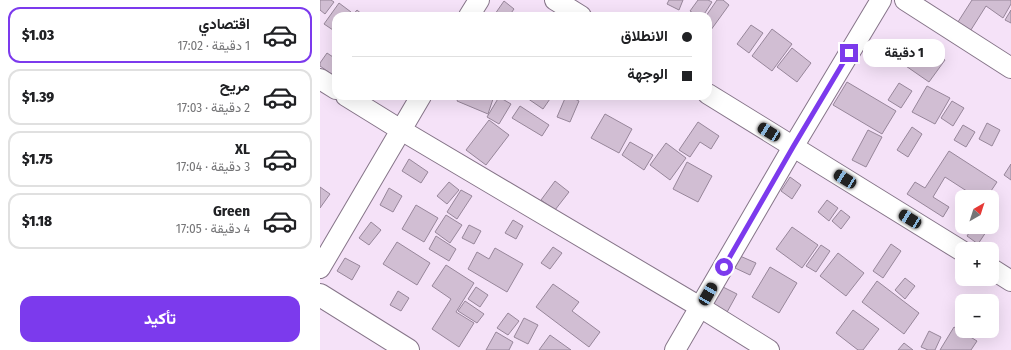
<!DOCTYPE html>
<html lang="ar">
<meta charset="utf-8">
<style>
body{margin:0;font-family:"Fira Sans Condensed",Vazirmatn,sans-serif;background:#f6f6f6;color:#202124;direction:rtl;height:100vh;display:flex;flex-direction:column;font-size:15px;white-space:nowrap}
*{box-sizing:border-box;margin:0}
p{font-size:13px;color:#757577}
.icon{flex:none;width:22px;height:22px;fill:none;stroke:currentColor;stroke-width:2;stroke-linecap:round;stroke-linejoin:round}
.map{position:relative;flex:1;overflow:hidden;direction:ltr}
.sheet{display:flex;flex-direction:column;background:#fff;width:320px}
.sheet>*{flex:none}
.guide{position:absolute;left:12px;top:12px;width:380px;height:88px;border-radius:12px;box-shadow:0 4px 16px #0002;direction:rtl;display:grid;align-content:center;height:88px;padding:0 20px;background:#fff}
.needle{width:26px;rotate:39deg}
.tools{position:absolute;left:635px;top:190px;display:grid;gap:8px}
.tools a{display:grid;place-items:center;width:44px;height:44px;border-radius:8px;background:#fff;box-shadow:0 4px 16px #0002;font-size:20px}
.end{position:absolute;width:18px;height:18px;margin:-9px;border:5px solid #7c3aed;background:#fff;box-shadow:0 0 0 2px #fff}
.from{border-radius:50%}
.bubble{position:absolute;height:28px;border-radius:12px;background:#fff;box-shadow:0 4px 16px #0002;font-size:13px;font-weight:800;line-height:28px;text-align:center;direction:rtl}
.car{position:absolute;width:12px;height:24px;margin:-12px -6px;border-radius:5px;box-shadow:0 0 3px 1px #0007;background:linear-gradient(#222 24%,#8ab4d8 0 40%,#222 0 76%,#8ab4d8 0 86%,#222 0)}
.guide b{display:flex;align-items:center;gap:14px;height:38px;font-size:15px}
.guide b+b{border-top:1px solid #e0e0e0}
.guide i{width:10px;height:10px;background:#202124}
ul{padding:7px 0 0;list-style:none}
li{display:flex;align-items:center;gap:12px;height:56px;margin:0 8px 6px;padding:0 12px;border:2px solid #e0e0e0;border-radius:12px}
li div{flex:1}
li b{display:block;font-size:15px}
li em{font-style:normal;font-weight:800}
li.selected{border-color:#7c3aed}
li>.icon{width:36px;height:36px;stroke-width:1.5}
.primary-button{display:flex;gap:8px;margin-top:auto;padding:8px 20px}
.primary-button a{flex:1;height:46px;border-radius:12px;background:#7c3aed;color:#fff;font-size:16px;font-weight:800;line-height:46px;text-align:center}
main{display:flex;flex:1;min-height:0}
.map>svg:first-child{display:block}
.building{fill:#d1bed3;stroke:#97869a}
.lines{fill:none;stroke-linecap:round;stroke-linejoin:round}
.minor-casing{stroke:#867589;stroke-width:22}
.tertiary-casing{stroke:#867589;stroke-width:24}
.minor{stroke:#fff;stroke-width:20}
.tertiary{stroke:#fff;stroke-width:22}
.route{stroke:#7c3aed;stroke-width:5}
</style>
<main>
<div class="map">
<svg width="691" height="350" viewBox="0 0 691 350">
<rect width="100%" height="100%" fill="#f5e2f8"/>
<g class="building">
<polygon points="0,0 11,0 14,2 5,14 0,10"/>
<polygon points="349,0 363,0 359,10 347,4"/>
<polygon points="378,0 388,0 392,2 383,16 378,16 370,11"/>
<polygon points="397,0 403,0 409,5 388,34 388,16 386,16"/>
<polygon points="652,0 691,0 691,4 683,18 666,6 649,33 636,25"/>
<polygon points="184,1 194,9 189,16 178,16 175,14"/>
<polygon points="19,3 31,12 28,16 16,16 16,32 4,24"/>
<polygon points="37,10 44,16 32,16"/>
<polygon points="691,10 691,23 685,20"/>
<polygon points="431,25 443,33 429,53 417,44"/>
<polygon points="452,29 472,44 452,71 432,56"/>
<polygon points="599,41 625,60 609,82 583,64"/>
<polygon points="472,48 491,63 477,82 457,67"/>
<polygon points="7,53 16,59 16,77 0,66 0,63"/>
<polygon points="527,82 576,111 562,134 513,105"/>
<polygon points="579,83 592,91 581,108 568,100"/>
<polygon points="607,86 630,98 615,124 592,112"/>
<polygon points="139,96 174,96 168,114 137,101"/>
<polygon points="204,96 232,96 223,109"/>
<polygon points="246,96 249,96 259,101 250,122 237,117"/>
<polygon points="179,97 191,104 179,124 167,117"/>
<polygon points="632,101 644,108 633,126 621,118"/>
<polygon points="200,106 229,125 222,136 192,118"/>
<polygon points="285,114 312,129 299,153 271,138"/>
<polygon points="169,120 189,135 166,165 146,150"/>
<polygon points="378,122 399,136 391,149 380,142 370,157 359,150"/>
<polygon points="667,123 680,130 672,146 659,139"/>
<polygon points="643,125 655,132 646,147 634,140"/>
<polygon points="592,127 602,134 588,157 577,150"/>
<polygon points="548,130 562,137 546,167 532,160"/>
<polygon points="310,142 333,155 324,170 302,155"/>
<polygon points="346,143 366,158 350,180 330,165"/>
<polygon points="629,151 677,182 667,197 656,197 625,177 613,197 629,207 623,217 587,194 595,182 605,188"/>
<polygon points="89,159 108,172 101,183 82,171"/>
<polygon points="367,162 392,176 378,202 353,189"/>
<polygon points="691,164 691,180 684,175"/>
<polygon points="470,177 481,185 472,199 461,191"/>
<polygon points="235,181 249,192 235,210 221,200"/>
<polygon points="129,182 139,190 127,204 117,196"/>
<polygon points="0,187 10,194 0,208"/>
<polygon points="69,188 82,196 73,212 60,205"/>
<polygon points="141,190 152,196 137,219 127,212"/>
<polygon points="507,200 518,208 509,221 498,212"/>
<polygon points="96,205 118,218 104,242 82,229"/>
<polygon points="521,210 530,217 521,229 512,221"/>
<polygon points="126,215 142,225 130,243 115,232"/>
<polygon points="193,220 203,226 196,239 185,233"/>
<polygon points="51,222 61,230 49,245 39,238"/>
<polygon points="149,225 161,231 154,244 142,238"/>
<polygon points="472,227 498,245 482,268 456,249"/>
<polygon points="653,227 659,227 666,232 658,244 647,236"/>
<polygon points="116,236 136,249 129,261 109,249"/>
<polygon points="77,242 110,263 97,285 63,264"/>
<polygon points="571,244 581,251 563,278 553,271"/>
<polygon points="501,245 510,251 496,272 486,266"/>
<polygon points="233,247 242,253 230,269 221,263"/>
<polygon points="175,248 203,264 187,292 148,269 157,252 169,259"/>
<polygon points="518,253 544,273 526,296 500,276"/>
<polygon points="420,256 436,263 430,275 415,268"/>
<polygon points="25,258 40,266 32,280 17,271"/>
<polygon points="126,265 154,283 136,312 154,323 139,347 112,329 131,299 112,286"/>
<polygon points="450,267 477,283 459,313 432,297"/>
<polygon points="585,278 595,286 585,299 575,290"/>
<polygon points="557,281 599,313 584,334 542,302"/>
<polygon points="233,284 259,302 252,311 280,332 269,347 216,307"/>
<polygon points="156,287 168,295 160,307 148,299"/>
<polygon points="403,287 417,294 406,314 392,306"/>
<polygon points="78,291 89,298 81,311 70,305"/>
<polygon points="145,301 164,314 157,323 138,311"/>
<polygon points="533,310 559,329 543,350 538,350 516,333"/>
<polygon points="188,313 199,321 188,335 177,328"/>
<polygon points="204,318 218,325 208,344 194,337"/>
<polygon points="634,327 657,341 651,350 620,350"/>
<polygon points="609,331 621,337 615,350 608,350 601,347"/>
<polygon points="176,332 193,342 189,350 166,350"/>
<polygon points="230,335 251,350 219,350"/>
<polygon points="584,343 593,350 578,350"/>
</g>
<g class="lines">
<defs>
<g id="minor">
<polyline points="235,0 261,16"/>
<polyline points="585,0 691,68"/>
<polyline points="149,16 159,0"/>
<polyline points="0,79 16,89"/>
<polyline points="388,94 642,251"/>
<polyline points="26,96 81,130 380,307 449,350"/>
<polyline points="0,268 101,96"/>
<polyline points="672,269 691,281"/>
<polyline points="355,350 380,307 473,147 561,0"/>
</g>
<polyline id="tertiary" points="0,295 88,350"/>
</defs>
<use href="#minor" class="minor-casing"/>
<use href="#tertiary" class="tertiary-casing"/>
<use href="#minor" class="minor"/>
<use href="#tertiary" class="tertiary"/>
</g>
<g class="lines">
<polyline class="route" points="404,267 473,147 529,53"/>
</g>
</svg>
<div class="tools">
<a><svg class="needle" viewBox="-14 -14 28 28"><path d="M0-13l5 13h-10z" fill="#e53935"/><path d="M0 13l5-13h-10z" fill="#757577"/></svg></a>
<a>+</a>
<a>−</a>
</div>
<i class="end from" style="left:404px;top:267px"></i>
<i class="end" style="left:529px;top:53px"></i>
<div class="bubble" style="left:543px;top:39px;width:82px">1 دقيقة</div>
<i class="car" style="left:449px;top:132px;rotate:301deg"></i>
<i class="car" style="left:525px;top:179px;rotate:302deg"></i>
<i class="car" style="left:590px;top:219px;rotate:302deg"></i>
<i class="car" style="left:388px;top:294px;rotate:30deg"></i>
<div class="guide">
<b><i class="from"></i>الانطلاق</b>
<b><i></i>الوجهة</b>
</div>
</div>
<section class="sheet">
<ul>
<li class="selected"><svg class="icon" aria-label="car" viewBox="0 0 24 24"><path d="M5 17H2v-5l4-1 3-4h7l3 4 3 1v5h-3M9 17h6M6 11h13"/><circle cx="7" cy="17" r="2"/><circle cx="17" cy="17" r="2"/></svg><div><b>اقتصادي</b><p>1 دقيقة · 17:02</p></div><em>$1.03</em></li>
<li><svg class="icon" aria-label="car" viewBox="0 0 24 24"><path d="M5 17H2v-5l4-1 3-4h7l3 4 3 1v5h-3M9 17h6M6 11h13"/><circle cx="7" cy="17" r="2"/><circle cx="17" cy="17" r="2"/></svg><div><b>مريح</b><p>2 دقيقة · 17:03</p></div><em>$1.39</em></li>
<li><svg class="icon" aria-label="car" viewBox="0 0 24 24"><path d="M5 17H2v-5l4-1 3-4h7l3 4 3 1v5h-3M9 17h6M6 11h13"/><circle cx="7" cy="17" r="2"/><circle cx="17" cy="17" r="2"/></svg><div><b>XL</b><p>3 دقيقة · 17:04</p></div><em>$1.75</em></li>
<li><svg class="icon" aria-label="car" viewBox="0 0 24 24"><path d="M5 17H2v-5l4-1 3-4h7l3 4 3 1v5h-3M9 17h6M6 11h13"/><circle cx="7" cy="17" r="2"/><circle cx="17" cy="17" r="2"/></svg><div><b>Green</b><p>4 دقيقة · 17:05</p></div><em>$1.18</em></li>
</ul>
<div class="primary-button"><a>تأكيد</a></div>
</section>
</main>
